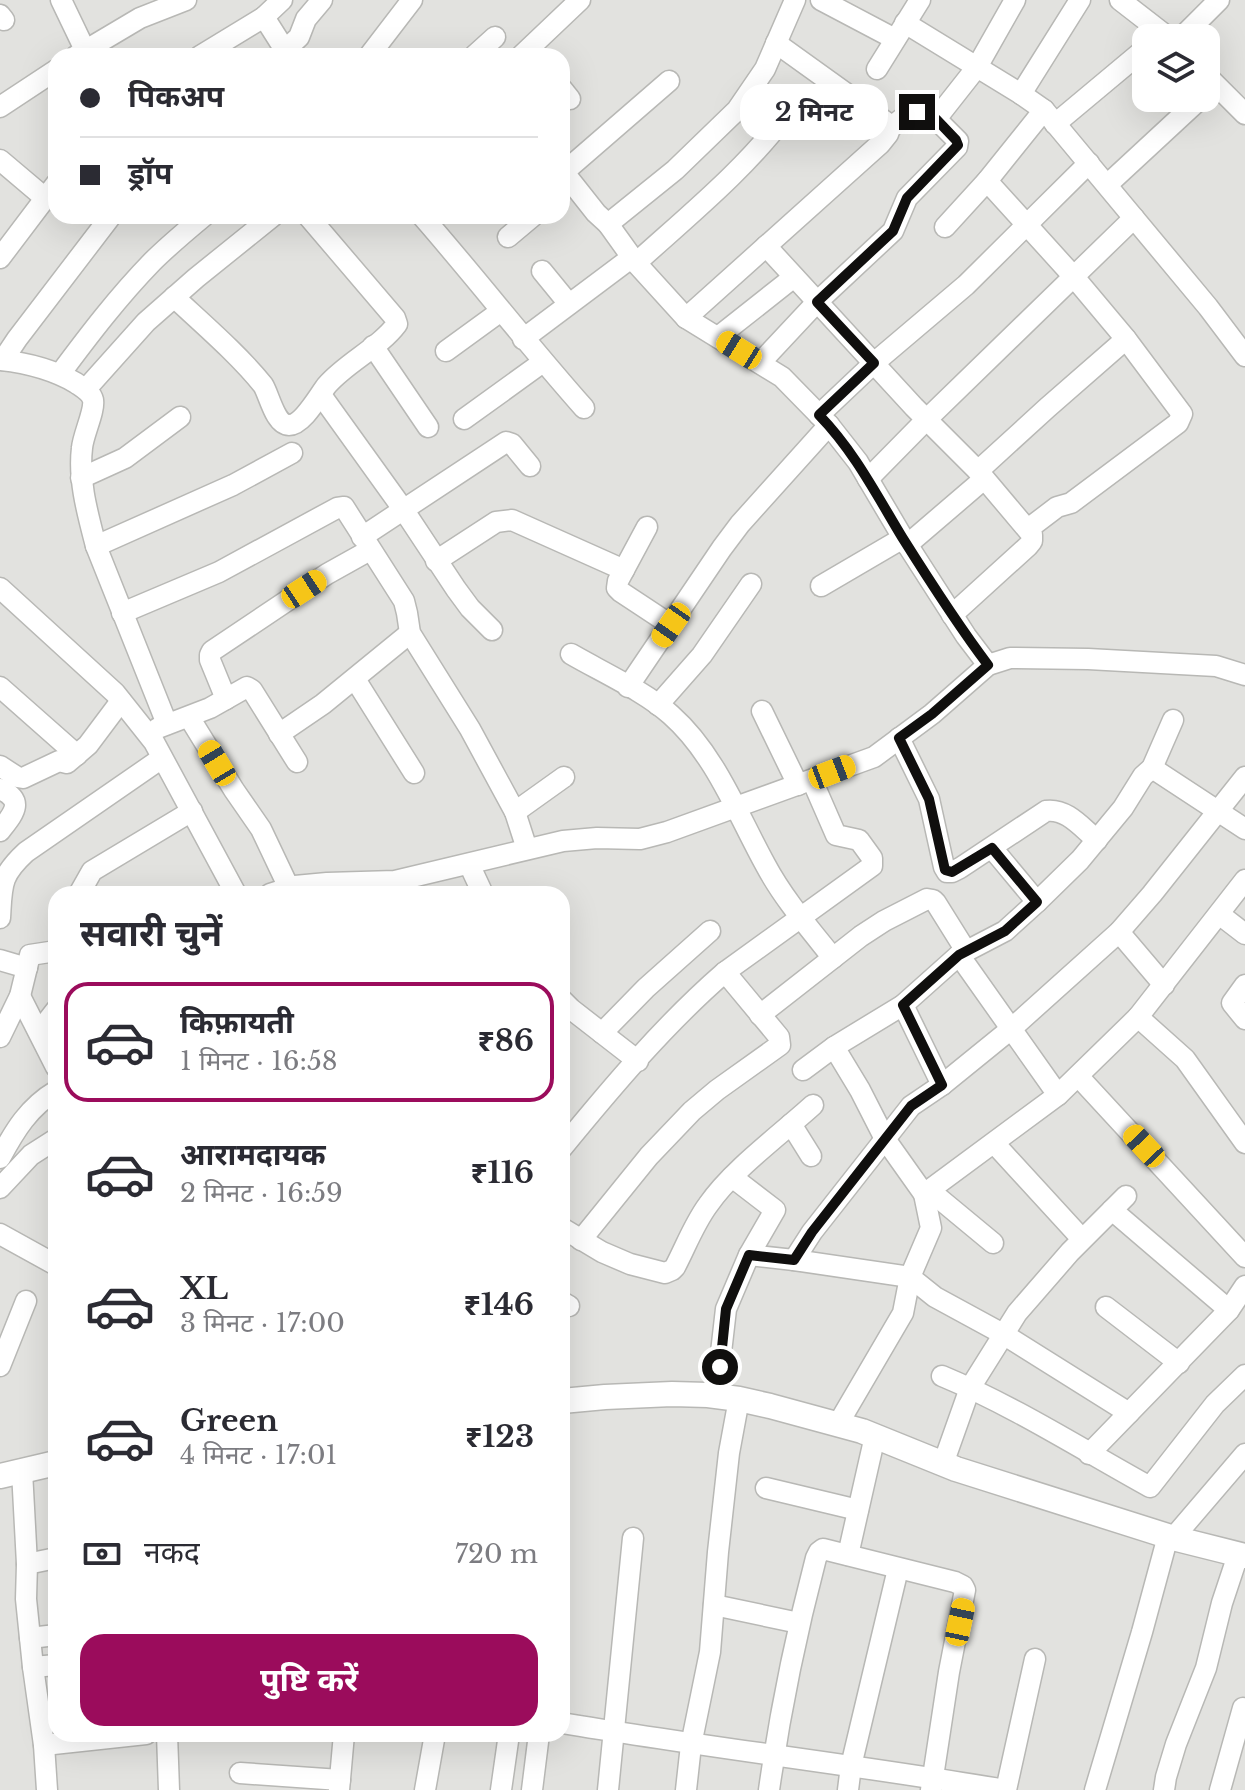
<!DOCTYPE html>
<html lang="hi">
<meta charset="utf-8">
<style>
body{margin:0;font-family:"Libre Baskerville","Noto Sans Devanagari",serif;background:#f2f2f3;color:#2b2b33;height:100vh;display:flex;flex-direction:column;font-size:30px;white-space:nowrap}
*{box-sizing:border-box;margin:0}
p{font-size:26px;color:#7c7c81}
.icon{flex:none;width:44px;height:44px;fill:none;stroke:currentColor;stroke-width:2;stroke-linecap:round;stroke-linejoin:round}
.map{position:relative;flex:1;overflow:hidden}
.sheet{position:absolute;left:48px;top:886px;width:522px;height:856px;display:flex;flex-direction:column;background:#fff;border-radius:24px;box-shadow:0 8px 32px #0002}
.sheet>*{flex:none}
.guide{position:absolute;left:48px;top:48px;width:522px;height:176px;border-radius:24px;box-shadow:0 8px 32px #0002;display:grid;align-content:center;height:176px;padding:0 32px;background:#fff}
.buttons{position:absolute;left:1132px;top:24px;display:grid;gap:16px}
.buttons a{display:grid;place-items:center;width:88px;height:88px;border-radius:16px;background:#fff;box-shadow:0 8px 32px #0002;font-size:40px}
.end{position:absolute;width:36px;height:36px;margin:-18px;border:10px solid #100f0e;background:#fff;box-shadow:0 0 0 4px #fff}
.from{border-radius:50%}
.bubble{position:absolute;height:56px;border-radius:24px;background:#fff;box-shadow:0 8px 32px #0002;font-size:26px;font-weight:700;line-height:56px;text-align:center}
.car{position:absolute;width:24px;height:48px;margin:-24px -12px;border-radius:10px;box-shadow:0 0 6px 2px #0007;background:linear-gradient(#f5c518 24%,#345 0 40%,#f5c518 0 76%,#345 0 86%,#f5c518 0)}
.guide b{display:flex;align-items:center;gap:28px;height:76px;font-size:30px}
.guide b+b{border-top:2px solid #e1e1e2}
.guide i{width:20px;height:20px;background:#2b2b33}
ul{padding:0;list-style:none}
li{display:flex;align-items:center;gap:24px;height:120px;margin:0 16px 12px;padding:0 16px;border:4px solid transparent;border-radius:24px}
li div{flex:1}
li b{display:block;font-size:30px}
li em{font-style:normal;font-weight:700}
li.selected{border-color:#9b0c5c}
li>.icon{width:72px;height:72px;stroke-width:1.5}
h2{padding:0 32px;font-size:36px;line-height:96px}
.pay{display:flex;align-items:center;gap:20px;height:88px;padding:0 32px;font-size:30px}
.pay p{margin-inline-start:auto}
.cta{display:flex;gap:16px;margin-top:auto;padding:16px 32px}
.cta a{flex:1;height:92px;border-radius:24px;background:#9b0c5c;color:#fff;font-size:32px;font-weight:700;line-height:92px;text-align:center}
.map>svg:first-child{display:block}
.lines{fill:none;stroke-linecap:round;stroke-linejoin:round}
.minor-casing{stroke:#b8b8b5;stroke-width:23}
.tertiary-casing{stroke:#b8b8b5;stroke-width:27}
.minor{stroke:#fff;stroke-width:20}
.tertiary{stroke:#fff;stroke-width:24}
.route{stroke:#100f0e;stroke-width:10}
</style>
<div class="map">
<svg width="1245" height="1790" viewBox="0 0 1245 1790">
<rect width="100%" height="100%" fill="#e2e2df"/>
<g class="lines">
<defs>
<g id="minor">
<polyline points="61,0 85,50"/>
<polyline points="821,0 895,39"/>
<polyline points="1120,0 1169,38"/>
<polyline points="0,15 4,20"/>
<polyline points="264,17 283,47 285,56"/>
<polyline points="905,23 1021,94 1044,110 1208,307 1245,356"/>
<polyline points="1181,38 1219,0"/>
<polyline points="284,51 299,37 306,19 322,0"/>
<polyline points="76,56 140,18 186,0"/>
<polyline points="200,56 264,17 282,0"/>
<polyline points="369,56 412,0"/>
<polyline points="474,56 495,37"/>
<polyline points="521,56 580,0"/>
<polyline points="877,69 920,0"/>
<polyline points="1206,75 1245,114"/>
<polyline points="562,89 570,99"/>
<polyline points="1021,94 1080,0"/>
<polyline points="0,107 56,70"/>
<polyline points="1055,124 1146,48"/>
<polyline points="890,128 913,110 929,121 936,119 977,67 1015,0"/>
<polyline points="0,160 45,198"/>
<polyline points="562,170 596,213 608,224 636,263 686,318 782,377 829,425 858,462 903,538 966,636 988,665"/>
<polyline points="564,172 669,81"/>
<polyline points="987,181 1074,277 1126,339 1182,414 1178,423 1071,503 1057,507 1028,529"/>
<polyline points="1107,185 1201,98"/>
<path d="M422,216C477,279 528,345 584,408"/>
<polyline points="608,224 675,170 737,110 765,69 795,0"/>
<polyline points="945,227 987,181 1044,110"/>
<polyline points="508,237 533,216"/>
<polyline points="766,246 914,407 978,471 1032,535 1032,541 1028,546 952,615"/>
<polyline points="0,258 56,184"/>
<path d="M636,263C689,215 746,169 789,111"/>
<polyline points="542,271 569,304"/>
<path d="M174,297C203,324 239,355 263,385C269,394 275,425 289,425C303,425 319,395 327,385C347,362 379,348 397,324L395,318L308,216"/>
<polyline points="686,318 880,144 888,134 890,128 886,122 776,43"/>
<polyline points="718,337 794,277"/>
<polyline points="523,339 631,258"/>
<polyline points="373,346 428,427"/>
<polyline points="446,351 501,311"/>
<path d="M0,360C28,363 52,369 76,383C83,388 91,392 93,400C95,411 83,435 82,448C78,481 88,515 96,546L167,724"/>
<polyline points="3,360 17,339 111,216"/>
<polyline points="760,363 817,302 893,231 907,198 957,147 958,141 936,119"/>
<path d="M60,374C89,335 118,297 152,262C168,246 186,231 204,216"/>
<polyline points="86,389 146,322 196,278 273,216"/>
<polyline points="321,395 403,509 456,589 470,608 492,630"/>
<polyline points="819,415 874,363 966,285 1089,163"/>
<polyline points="464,419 543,362"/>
<polyline points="978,471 1047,408 1126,339"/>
<polyline points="81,478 125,458 180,417"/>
<polyline points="868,479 926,420 1134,218"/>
<polyline points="647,527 618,581 617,588 621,592 671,625"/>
<polyline points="362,537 506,442 512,444 530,466"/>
<polyline points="907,545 984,479"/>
<polyline points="96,546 233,485 292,453"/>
<polyline points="436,561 496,522 512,520 624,570"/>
<polyline points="821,586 903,538"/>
<polyline points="0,588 115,693 154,742 236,894"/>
<polyline points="122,613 219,572 337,508 344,507 404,601 407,613 410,633 470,729 515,812 527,849"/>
<path d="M571,654C602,672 646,692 671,715C715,754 737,813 765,864C783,898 809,928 833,958"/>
<polyline points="355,679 414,773"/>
<polyline points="0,687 77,755"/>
<polyline points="628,687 722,548 740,524 829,425"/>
<polyline points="226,699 210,660 210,655 212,651 327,574 370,550"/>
<polyline points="658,705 702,655 751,584"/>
<polyline points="762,711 798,785"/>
<polyline points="189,717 234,790 261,829 289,888"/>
<polyline points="158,728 210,708 247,687 252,690 297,762"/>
<polyline points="279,734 323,704 410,633"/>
<path d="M899,738L929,799L944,867L947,872H952L960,868L1046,811C1067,808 1082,828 1097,840"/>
<polyline points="0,766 17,777 23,778 59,761 67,763 88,745 121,701"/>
<polyline points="1152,768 1245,829"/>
<path d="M0,789C26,801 13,814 0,831"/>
<polyline points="515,812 564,777"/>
<polyline points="992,848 1037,902"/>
<polyline points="469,864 483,894"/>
<polyline points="79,894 92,871 192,811"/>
<polyline points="270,894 295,886 327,883 395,881 563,841 597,838 640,839 667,832 874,757 932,714 988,665 1010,658 1088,659 1216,666 1245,675"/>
<polyline points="1219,914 1245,934"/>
<path d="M0,918C2,885 0,876 26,852L162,758"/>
<polyline points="1119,932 1164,985"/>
<polyline points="0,960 27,968"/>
<polyline points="1245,985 1232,1003 1245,1019"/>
<polyline points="20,996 56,1067"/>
<polyline points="562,1000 571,1009 638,1061"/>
<polyline points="903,1005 942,1085"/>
<polyline points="760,1015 861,936 884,921 927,899 933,900 936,903 966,951"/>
<polyline points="1138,1017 1245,880"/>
<polyline points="39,1032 56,1010"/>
<polyline points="602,1033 646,988 710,931"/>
<polyline points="0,1037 20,996 30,955 56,951"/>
<polyline points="834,1047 860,1090 885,1139 924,1194"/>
<polyline points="803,1070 834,1047 903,1005 959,955 1005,931 1037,902 1080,860 1123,808 1143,776 1152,768 1173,720"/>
<polyline points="1078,1076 1245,1257"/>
<polyline points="1058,1095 1138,1017 1185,1059 1245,1143"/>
<polyline points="791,1124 811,1156"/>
<polyline points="994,1143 1082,1239"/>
<path d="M562,1148C612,1087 665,1024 725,972L872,866V858L859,840L836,835L812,780"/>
<path d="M0,1158C15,1130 29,1107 56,1091"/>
<polyline points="0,1188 31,1155 56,1139"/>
<polyline points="929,1190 993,1243"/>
<polyline points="1112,1210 1229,1310"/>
<path d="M562,1228L602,1252L630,1264L665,1273L672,1270L675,1267C686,1246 694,1224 708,1205C732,1170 780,1135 813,1105"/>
<polyline points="0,1234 56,1265"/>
<polyline points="581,1240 649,1156 692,1111 717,1090 780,1045 779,1037 725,972"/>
<polyline points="749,1255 794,1260 910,1277 935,1297 1003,1334 1129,1413"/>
<polyline points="794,1260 812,1232 911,1106 942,1085 1011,1029 1119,932 1152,894 1245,777"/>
<polyline points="562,1302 569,1306"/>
<polyline points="1106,1307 1179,1363"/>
<polyline points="0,1366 26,1301"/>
<path d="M942,1376C1014,1406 1081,1449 1150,1487L1215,1404L1245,1375"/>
<polyline points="716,1396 726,1309 749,1255 775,1210 732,1177"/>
<polyline points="838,1424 903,1313 910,1277 931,1228 924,1194 1058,1095 959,955"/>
<polyline points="1089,1454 1229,1310 1245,1286"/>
<polyline points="943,1464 970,1388 1017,1313 1070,1252 1126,1196"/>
<polyline points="22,1471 27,1564 26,1599 33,1667 44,1745 47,1790"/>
<polyline points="766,1488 858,1510"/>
<polyline points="1174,1537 1245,1454"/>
<polyline points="848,1555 875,1436"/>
<polyline points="27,1564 56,1558"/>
<polyline points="714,1605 799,1623"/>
<polyline points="30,1638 56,1635"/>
<polyline points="33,1667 56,1665"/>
<path d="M562,1723C709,1748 858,1765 1005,1790"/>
<polyline points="167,1734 169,1790"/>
<polyline points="44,1745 146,1734"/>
<polyline points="240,1773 340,1780"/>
<polyline points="339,1790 344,1734"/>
<polyline points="425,1790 435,1734"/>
<polyline points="501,1790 509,1734"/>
<polyline points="532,1790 539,1734"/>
<polyline points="608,1790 633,1538"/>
<polyline points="686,1790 691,1745 710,1652 718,1552 729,1453 739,1399"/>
<path d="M769,1790C780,1712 796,1634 816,1558L819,1552L823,1549L955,1582L963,1586L965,1590L949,1672L931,1790"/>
<polyline points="848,1790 851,1766 898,1569"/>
<polyline points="1006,1790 1035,1659"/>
<polyline points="1095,1790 1142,1632 1168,1536"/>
<polyline points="1164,1790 1166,1777 1176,1744 1206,1668 1222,1603 1238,1555"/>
<polyline points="1220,1790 1243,1708"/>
</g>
<g id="tertiary">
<polyline points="562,1401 605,1397 672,1394 708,1395 739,1399 770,1406 862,1431 956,1469 1177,1539 1245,1556"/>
<polyline points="0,1476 56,1463"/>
</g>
</defs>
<use href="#minor" class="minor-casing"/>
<use href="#tertiary" class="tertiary-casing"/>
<use href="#minor" class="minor"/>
<use href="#tertiary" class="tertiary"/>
</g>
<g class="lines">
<path class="route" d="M720,1367L726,1309L749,1255L794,1260L812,1232L911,1106L942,1085L903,1005L959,955L1005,931L1037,902L992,848L952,872L945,870L929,799L899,738L932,714L988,665C957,624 929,580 902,537C876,494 854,451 819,415L874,363L817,302L893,231L907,198L958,145L956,140L936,119L929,121L917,112"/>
</g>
</svg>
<div class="buttons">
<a><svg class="icon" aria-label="layers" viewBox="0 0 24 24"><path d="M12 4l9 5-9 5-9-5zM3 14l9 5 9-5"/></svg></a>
</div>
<i class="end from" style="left:720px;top:1367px"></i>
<i class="end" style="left:917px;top:112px"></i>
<div class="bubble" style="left:740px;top:84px;width:148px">2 मिनट</div>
<i class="car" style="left:739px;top:350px;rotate:302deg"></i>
<i class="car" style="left:304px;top:589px;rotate:57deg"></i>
<i class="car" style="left:671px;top:625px;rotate:215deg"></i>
<i class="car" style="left:217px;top:763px;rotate:329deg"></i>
<i class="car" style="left:832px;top:772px;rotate:69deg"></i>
<i class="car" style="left:1144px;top:1146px;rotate:317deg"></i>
<i class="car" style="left:960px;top:1622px;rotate:12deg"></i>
<div class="guide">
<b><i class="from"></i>पिकअप</b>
<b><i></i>ड्रॉप</b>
</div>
<section class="sheet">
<h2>सवारी चुनें</h2>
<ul>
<li class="selected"><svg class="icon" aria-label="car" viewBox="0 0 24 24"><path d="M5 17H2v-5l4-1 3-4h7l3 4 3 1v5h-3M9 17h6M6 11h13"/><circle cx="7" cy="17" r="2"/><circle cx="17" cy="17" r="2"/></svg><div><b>किफ़ायती</b><p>1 मिनट · 16:58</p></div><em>₹86</em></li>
<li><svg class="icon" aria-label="car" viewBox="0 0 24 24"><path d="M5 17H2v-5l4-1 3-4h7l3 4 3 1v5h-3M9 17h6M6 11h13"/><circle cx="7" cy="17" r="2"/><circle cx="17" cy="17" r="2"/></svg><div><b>आरामदायक</b><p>2 मिनट · 16:59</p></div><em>₹116</em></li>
<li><svg class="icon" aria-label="car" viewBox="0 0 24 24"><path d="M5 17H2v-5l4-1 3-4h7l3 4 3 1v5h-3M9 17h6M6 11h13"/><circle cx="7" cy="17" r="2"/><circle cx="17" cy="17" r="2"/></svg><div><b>XL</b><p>3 मिनट · 17:00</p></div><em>₹146</em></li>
<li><svg class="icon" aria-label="car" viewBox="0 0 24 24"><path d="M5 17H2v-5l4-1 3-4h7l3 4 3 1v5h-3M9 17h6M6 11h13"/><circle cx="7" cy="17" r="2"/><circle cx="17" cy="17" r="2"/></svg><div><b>Green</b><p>4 मिनट · 17:01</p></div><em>₹123</em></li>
</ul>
<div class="pay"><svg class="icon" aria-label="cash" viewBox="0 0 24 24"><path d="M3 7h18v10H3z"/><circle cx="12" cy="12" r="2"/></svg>नकद<p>720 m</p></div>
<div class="cta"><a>पुष्टि करें</a></div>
</section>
</div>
